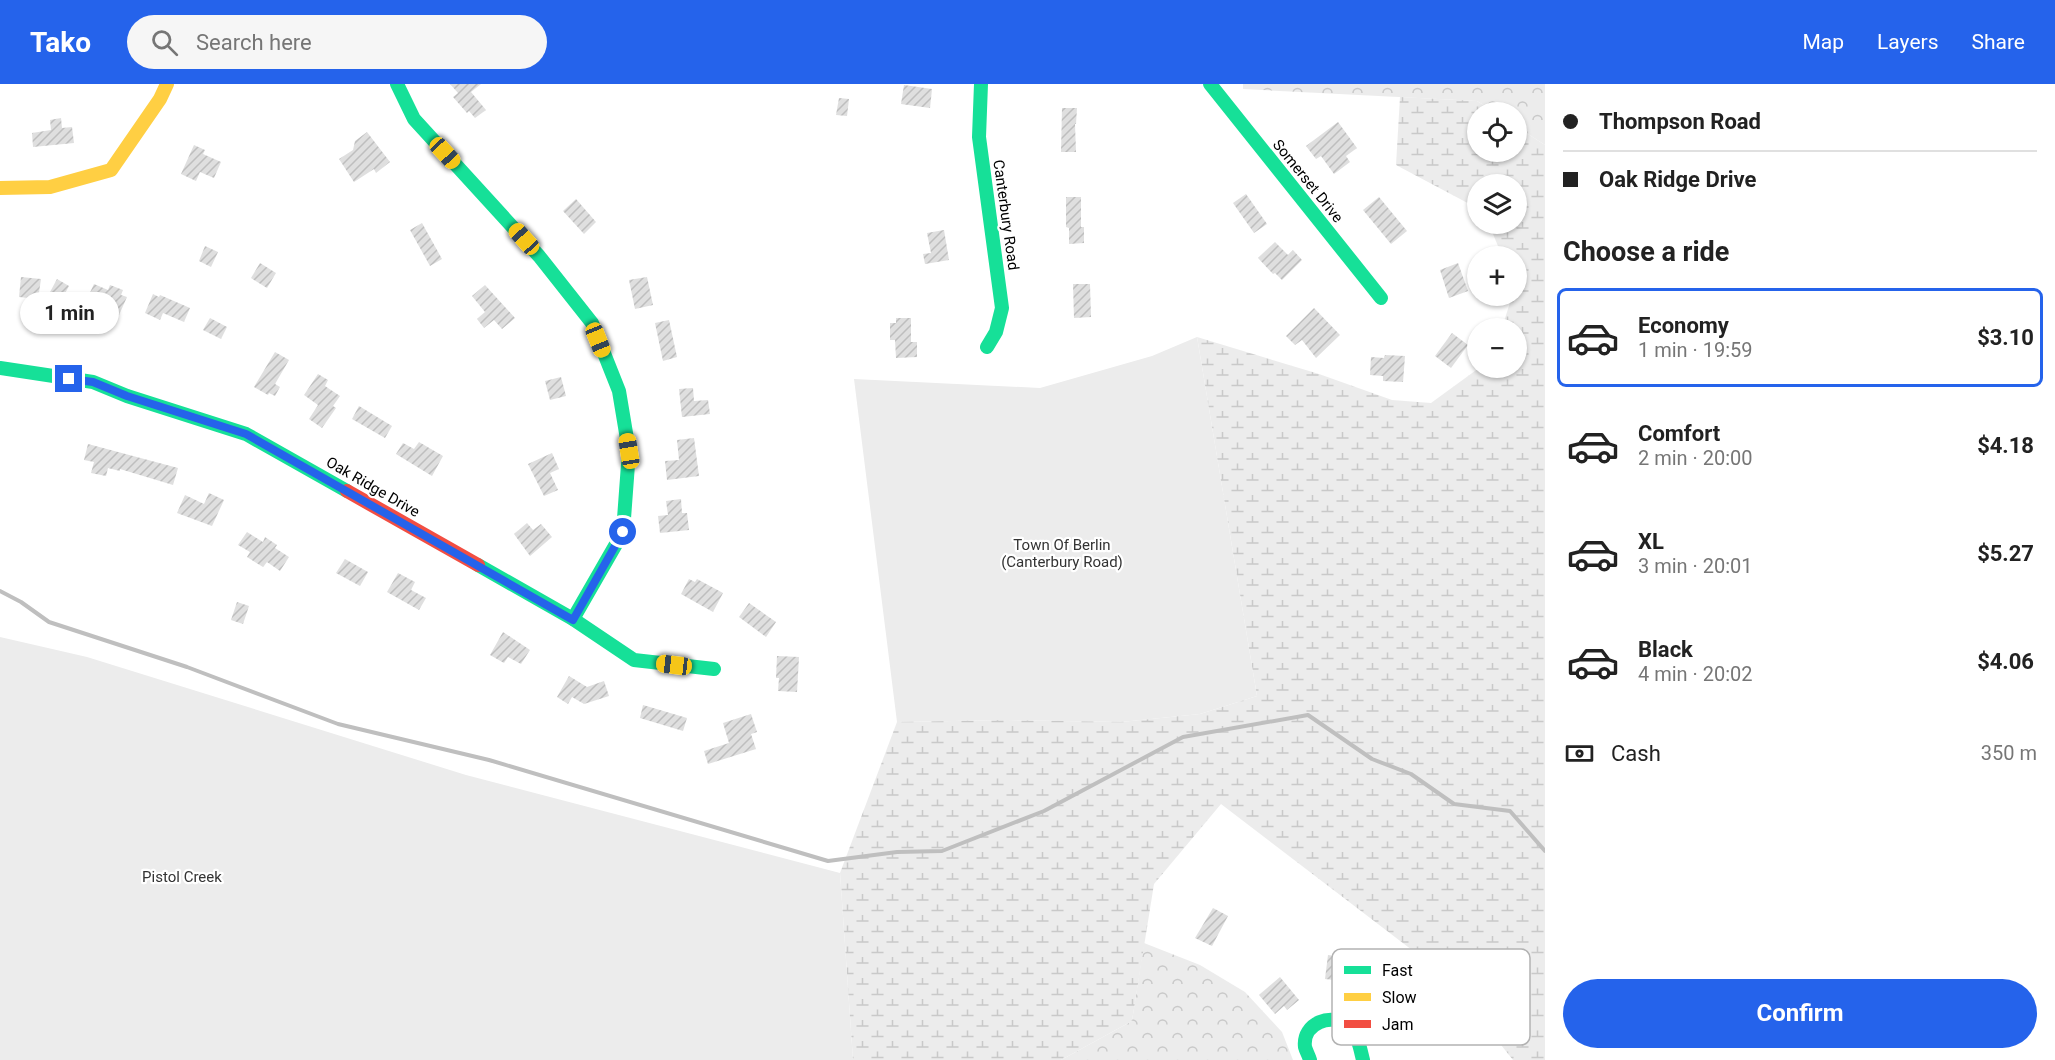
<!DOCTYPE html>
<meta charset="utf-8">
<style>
body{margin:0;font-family:Roboto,sans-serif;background:#f6f6f6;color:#222;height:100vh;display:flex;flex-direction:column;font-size:22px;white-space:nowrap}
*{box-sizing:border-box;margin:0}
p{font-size:20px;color:#767676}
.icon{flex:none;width:33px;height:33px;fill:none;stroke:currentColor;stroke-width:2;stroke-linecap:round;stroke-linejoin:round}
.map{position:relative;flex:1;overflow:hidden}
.drawer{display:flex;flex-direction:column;background:#fff;width:510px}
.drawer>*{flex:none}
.guide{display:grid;align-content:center;height:132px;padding:0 18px;background:#fff}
.tools{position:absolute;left:1467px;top:18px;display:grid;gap:12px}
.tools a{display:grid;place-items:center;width:60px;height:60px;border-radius:50%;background:#fff;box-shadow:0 2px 4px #0004;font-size:30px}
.end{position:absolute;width:27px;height:27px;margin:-14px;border:8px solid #2563eb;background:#fff;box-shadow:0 0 0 3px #fff}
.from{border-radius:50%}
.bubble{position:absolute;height:42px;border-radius:21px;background:#fff;box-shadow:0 2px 4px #0004;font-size:20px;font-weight:700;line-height:42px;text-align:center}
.car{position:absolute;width:18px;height:36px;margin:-18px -9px;border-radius:8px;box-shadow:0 0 4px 2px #0007;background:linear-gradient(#f5c518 24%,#345 0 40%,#f5c518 0 76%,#345 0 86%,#f5c518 0)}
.guide b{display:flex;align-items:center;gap:21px;height:57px;font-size:22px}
.guide b+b{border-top:2px solid #e0e0e0}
.guide i{width:15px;height:15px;background:#222}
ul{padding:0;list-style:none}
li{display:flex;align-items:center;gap:18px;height:99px;margin:0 12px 9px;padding:0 6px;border:3px solid transparent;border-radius:9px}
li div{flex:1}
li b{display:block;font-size:22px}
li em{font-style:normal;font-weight:700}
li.selected{border-color:#2563eb}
li>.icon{width:54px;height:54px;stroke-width:1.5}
h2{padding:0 18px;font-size:27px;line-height:72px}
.pay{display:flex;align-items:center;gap:15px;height:66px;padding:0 18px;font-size:22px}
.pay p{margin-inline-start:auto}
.cta{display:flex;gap:12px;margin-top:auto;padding:12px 18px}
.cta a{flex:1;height:69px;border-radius:36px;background:#2563eb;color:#fff;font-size:24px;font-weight:700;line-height:69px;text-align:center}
header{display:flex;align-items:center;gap:36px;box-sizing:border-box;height:84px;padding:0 30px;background:#2563eb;color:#fff}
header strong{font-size:28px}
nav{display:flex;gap:33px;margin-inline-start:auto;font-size:21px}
.search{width:420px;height:54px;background:#f6f6f6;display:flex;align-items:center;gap:15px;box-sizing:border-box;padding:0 21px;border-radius:33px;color:#767676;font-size:22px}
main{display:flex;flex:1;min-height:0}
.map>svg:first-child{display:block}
.green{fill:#ececec}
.forest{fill:url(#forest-crowns)}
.wetland{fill:url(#wetland-marsh)}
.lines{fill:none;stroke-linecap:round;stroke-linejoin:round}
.stream{stroke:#bfbfbf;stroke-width:4}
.building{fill:url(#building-hatch)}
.fast{stroke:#16e098;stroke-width:14}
.slow{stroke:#ffcf43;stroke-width:14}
.jam{stroke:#f24e42;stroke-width:14}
.route{stroke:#2563eb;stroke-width:8}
.labels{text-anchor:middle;stroke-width:4.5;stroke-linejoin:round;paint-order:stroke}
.street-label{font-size:15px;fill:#000;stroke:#fff}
.park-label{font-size:15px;fill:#333;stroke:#fff}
.key{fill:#fff;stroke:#b2b2b2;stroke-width:1.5}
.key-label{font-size:16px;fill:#000}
</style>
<header>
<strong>Tako</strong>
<div class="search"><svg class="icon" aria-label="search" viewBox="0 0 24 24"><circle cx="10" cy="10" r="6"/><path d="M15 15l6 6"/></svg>Search here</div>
<nav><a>Map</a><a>Layers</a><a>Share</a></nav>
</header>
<main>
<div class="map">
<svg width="1545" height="976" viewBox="0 0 1545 976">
<defs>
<pattern id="forest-crowns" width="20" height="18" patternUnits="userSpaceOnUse" patternTransform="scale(1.5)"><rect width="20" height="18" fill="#ececec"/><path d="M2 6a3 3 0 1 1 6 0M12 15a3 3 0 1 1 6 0" fill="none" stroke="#c9c9c9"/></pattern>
<pattern id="wetland-marsh" width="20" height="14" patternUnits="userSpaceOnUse" patternTransform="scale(1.5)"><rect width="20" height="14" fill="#ececec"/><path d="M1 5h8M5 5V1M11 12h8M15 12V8" fill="none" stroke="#c9c9c9"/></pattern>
<pattern id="building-hatch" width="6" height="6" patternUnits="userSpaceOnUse" patternTransform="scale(1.5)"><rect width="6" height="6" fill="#dfdfdf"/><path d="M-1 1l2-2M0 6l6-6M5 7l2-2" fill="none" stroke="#bebebe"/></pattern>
</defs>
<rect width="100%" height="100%" fill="#fff"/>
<g class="green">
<polygon points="1197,253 1257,612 1200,630 1121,638 1008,636 897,638 854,295 1040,304 1152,272"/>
<polygon points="0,553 87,573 466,691 840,789 853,976 0,976"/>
</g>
<g class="forest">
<polygon points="1243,0 1545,0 1545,61 1517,43 1516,28 1495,28 1477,17 1243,5"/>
<polygon points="1144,859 1200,881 1245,908 1282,948 1293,976 1061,976 1132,937"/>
</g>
<polygon class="wetland" points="1400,13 1477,17 1495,28 1478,28 1478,68 1516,68 1517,43 1545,61 1545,976 1513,976 1446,892 1221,720 1154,800 1132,937 1061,976 853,976 840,789 897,638 1008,636 1121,638 1200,630 1257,612 1197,253 1319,290 1392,316 1431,319 1479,284 1516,284 1516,244 1502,244 1512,212 1516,212 1516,172 1502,172 1489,140 1516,140 1516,100 1478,100 1477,124 1396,81"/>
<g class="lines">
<polyline class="stream" points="0,507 21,518 49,538 187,583 338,640 489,676 828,777 897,768 942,767 1044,727 1183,653 1308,631 1372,675 1411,690 1454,720 1510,727 1545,767"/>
</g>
<g class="building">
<polygon points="450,0 481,0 471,8 486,26 475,34 469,27 467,29 453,13 458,9"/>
<polygon points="904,1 932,5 930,24 901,20"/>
<polygon points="839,14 849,15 847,32 836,31"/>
<polygon points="1062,24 1077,24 1076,40 1075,40 1076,68 1061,68"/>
<polygon points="61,34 62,44 72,43 74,59 33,63 32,49 51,46 50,36"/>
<polygon points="1338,38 1357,64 1346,72 1350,78 1334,90 1321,72 1316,75 1306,62"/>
<polygon points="367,48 390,78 376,89 374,85 354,98 339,75 353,66 355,57"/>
<polygon points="194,61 205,66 203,70 221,78 214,94 200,88 196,97 181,90"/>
<polygon points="1246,110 1267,140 1254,149 1233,119"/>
<polygon points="1066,113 1081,113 1081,143 1084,143 1084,159 1069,160 1069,144 1066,143"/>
<polygon points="1379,113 1407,147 1391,160 1363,126"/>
<polygon points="576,115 596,138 584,150 563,127"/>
<polygon points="422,139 442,175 430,182 410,146"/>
<polygon points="944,146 949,176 925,180 923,170 931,169 927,149"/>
<polygon points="1275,158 1288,171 1293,166 1302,176 1282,196 1275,189 1273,190 1258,174"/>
<polygon points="205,162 218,168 211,183 199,177"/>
<polygon points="260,179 276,189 267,204 251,194"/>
<polygon points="1458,179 1468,207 1449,214 1440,186"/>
<polygon points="21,193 41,195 38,215 19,213"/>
<polygon points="647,193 653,221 635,225 629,196"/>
<polygon points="57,195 69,202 61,217 49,210"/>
<polygon points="94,200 108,206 110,201 123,206 121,211 127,213 119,231 86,217"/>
<polygon points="1073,200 1090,200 1091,233 1074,234"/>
<polygon points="485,201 515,234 502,245 494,236 484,244 477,235 485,228 472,212"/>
<polygon points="153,210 159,213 160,211 190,224 184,238 163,229 160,236 145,229"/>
<polygon points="1314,224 1340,251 1316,274 1302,256 1295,261 1286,252"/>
<polygon points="210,234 227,243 221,255 203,246"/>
<polygon points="896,234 911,234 911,258 917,258 917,273 896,274 895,256 890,256 890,239 896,239"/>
<polygon points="669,236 677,273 663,277 655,239"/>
<polygon points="1452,249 1468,261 1451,284 1435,272"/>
<polygon points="275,268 289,276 275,300 280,303 275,312 269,309 268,311 254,303"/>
<polygon points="1385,271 1405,272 1403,298 1383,297 1383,292 1370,291 1371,273 1384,274"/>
<polygon points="318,290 328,296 325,302 340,312 333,322 336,324 322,344 309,335 318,321 304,311"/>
<polygon points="561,293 566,312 550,316 545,297"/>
<polygon points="693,304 694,317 708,316 710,330 682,333 679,305"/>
<polygon points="359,322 392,342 385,354 352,335"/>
<polygon points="694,354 699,392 667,396 665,377 679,376 677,356"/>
<polygon points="419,358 443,372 432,392 396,370 403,359 414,365"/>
<polygon points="88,360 178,384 173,401 120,385 120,387 108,384 106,392 91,389 94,378 84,376"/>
<polygon points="552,369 559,385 550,389 558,406 544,412 528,380"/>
<polygon points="209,409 224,416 212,442 177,429 185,411 204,420"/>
<polygon points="681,415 682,429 687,429 689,446 660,449 658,432 668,431 666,417"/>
<polygon points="527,439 533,446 541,440 552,453 530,472 514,450"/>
<polygon points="247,448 263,458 265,453 277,461 275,464 289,473 280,487 267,478 263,483 247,473 250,468 238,461"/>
<polygon points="345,475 368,488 360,502 336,489"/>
<polygon points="398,489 415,498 411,506 426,514 419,526 387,508"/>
<polygon points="689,495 695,498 697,495 723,509 713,528 681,510"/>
<polygon points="237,518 249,522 243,540 231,536"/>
<polygon points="749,519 776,538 766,553 739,533"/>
<polygon points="503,548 530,566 521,580 508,573 504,579 490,571"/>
<polygon points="777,572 799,573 797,608 778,607 779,594 776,594"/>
<polygon points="569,592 587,603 604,597 609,612 584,620 572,613 568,620 557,613"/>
<polygon points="643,621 687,634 683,647 640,634"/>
<polygon points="751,630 757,648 751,650 756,665 708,680 704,667 729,659 723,639"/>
<polygon points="1213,824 1228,832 1212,862 1195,854"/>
<polygon points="1328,871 1357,875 1356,887 1363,888 1361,904 1334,900 1334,896 1325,895"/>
<polygon points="1280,893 1299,916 1287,926 1284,922 1275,930 1259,911"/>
</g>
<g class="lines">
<g class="fast">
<polyline points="397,0 414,35 539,172 592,239 619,307 629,367 623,448 573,535"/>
<polyline points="981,0 979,53 1002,224 996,248 987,263"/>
<polyline points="1210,0 1381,214"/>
<polyline points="0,284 93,298 127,312 246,350 347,407"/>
<polyline points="478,481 573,535 634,576 714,585"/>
<path d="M1310,976C1309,972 1306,967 1305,963C1302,939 1332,928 1348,942C1358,950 1360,964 1363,976"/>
</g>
<polyline class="slow" points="0,104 50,103 111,86 160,15 167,0"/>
<polyline class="jam" points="347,407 478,481"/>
</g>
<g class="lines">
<polyline class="route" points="69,295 93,298 127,312 246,350 573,536 623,448"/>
</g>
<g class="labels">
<g class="street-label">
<text transform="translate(1308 97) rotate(51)" y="5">Somerset Drive</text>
<text transform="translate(1006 131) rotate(82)" y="5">Canterbury Road</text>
<text transform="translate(373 403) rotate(30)" y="5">Oak Ridge Drive</text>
</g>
<g class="park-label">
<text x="1062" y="466">Town Of Berlin<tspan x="1062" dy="17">(Canterbury Road)</tspan></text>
<text x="182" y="798">Pistol Creek</text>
</g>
</g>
<rect x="1332" y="865" width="198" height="96" rx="9" class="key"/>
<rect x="1344" y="882" width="27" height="8" fill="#16e098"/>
<rect x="1344" y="909" width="27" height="8" fill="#ffcf43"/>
<rect x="1344" y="936" width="27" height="8" fill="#f24e42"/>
<g class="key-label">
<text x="1382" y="892">Fast</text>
<text x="1382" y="919">Slow</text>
<text x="1382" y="946">Jam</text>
</g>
</svg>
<div class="tools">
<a><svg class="icon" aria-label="locate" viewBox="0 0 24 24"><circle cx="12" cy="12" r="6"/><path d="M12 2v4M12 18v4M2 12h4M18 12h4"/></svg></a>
<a><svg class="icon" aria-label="layers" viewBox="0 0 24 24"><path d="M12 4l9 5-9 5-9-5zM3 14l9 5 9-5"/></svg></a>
<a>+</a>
<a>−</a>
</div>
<i class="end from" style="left:623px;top:448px"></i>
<i class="end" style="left:69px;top:295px"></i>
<div class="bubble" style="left:20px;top:208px;width:99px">1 min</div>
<i class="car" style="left:445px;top:69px;rotate:137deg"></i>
<i class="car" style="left:524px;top:155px;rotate:318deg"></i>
<i class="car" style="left:598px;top:256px;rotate:158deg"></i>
<i class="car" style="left:629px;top:367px;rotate:351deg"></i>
<i class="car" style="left:674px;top:581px;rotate:277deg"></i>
</div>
<section class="drawer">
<div class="guide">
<b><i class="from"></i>Thompson Road</b>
<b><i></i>Oak Ridge Drive</b>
</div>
<h2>Choose a ride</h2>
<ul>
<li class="selected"><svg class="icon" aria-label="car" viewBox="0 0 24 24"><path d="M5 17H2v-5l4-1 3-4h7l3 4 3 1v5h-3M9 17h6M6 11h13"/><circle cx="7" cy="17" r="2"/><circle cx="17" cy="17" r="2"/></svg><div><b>Economy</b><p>1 min · 19:59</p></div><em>$3.10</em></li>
<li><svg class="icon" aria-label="car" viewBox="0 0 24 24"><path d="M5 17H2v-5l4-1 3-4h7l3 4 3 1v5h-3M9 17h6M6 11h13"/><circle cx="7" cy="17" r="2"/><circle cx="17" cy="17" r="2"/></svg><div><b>Comfort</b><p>2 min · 20:00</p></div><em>$4.18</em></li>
<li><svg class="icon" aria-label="car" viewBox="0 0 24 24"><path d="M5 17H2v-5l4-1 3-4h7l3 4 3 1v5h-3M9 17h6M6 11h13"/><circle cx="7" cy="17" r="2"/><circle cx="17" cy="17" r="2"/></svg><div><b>XL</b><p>3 min · 20:01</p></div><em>$5.27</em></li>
<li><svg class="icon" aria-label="car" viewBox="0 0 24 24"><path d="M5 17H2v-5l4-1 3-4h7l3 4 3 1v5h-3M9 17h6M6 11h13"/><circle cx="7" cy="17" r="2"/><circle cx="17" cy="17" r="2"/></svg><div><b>Black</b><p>4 min · 20:02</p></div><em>$4.06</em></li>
</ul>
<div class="pay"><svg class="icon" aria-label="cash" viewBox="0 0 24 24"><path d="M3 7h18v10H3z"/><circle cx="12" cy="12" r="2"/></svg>Cash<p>350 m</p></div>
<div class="cta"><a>Confirm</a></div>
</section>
</main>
